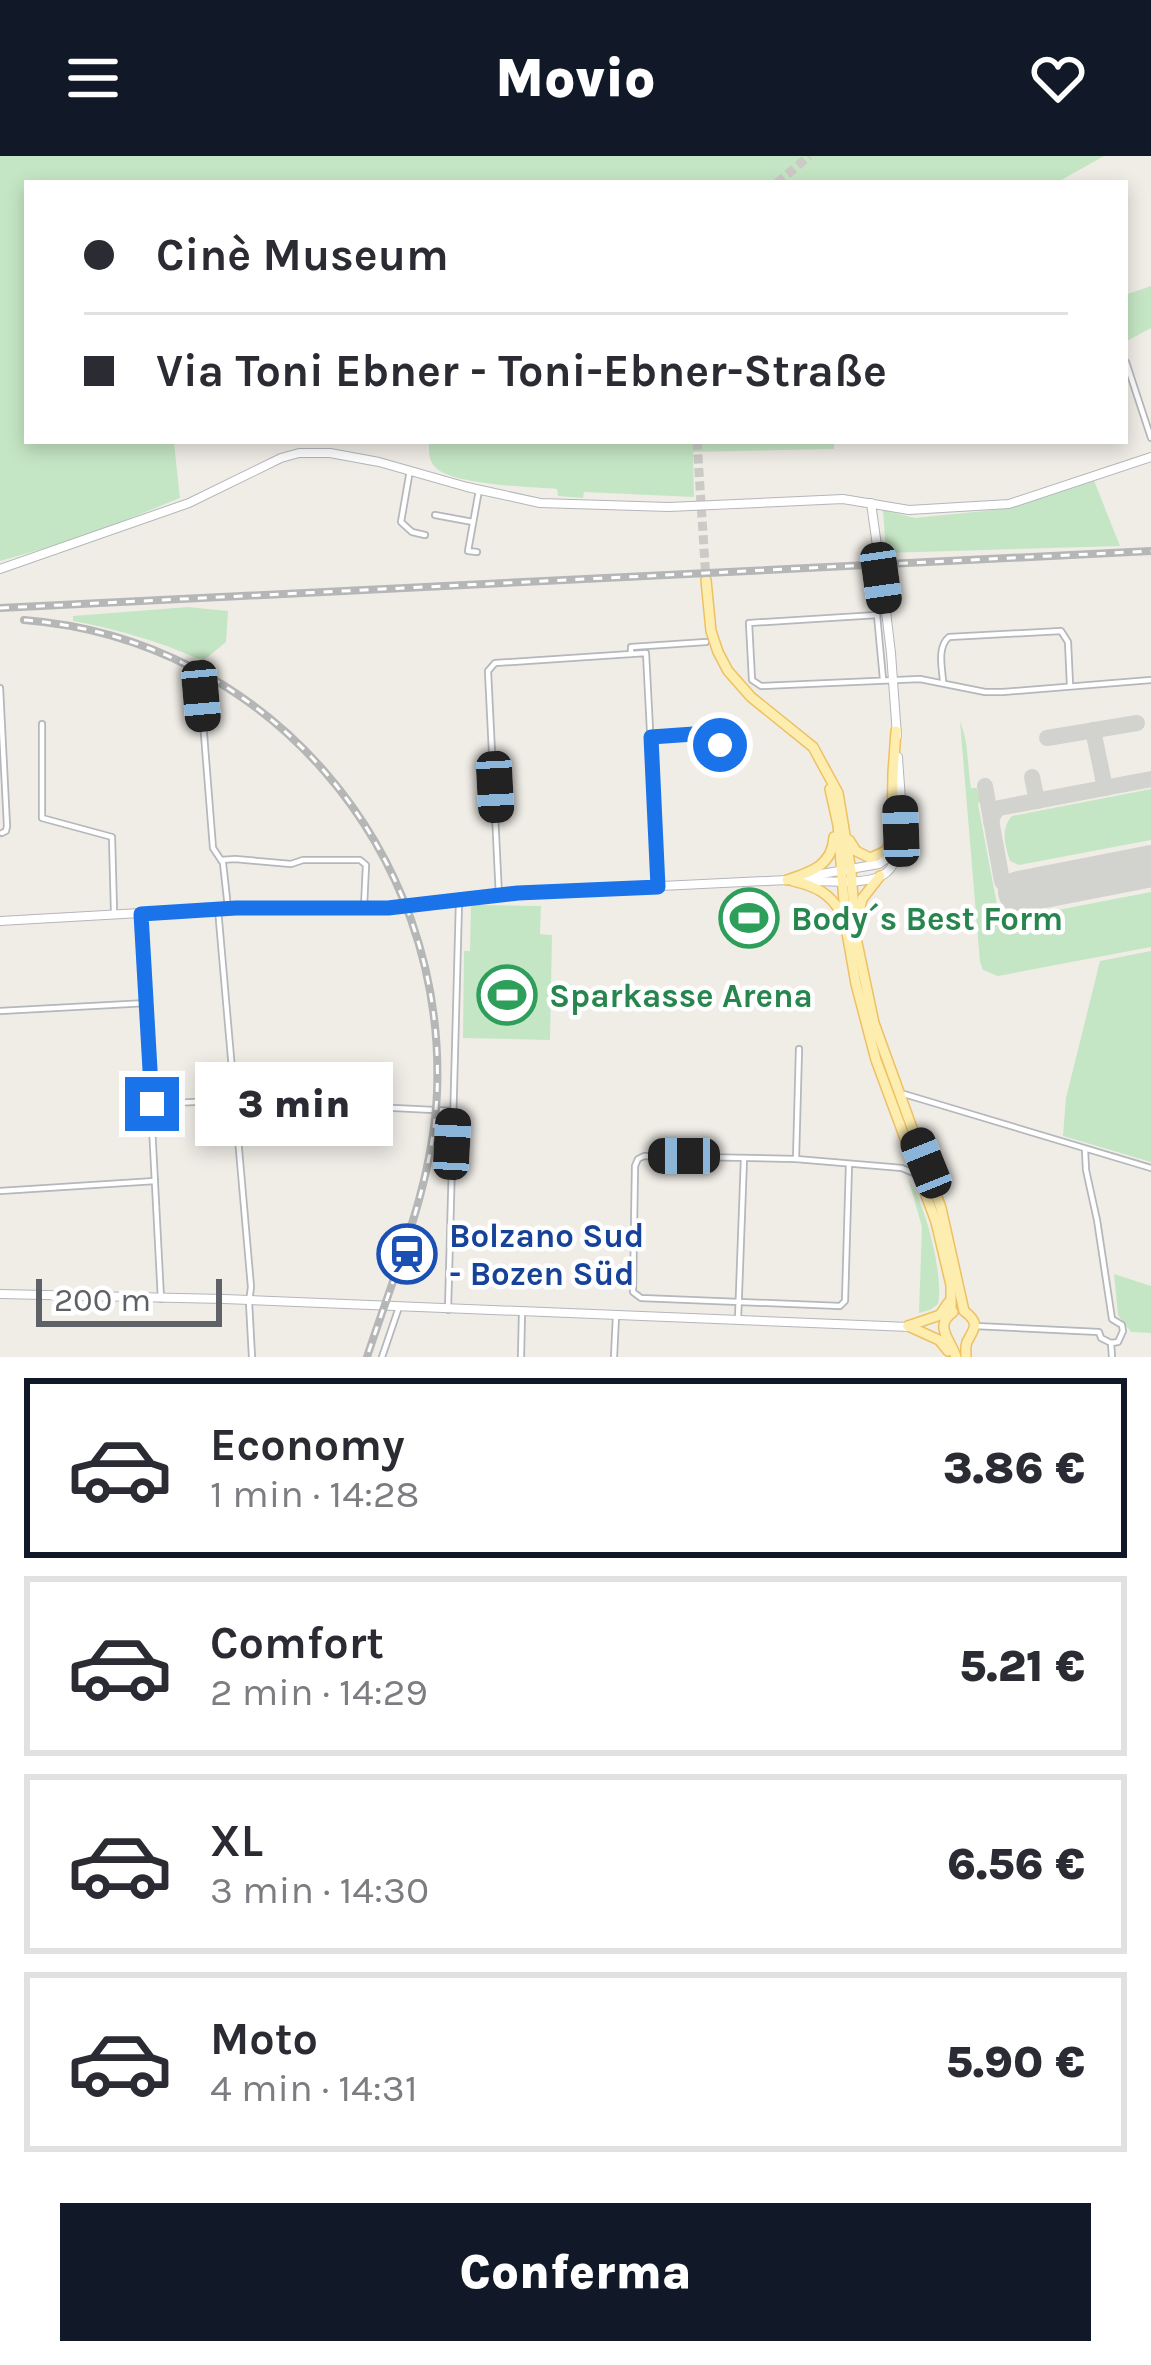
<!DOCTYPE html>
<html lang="it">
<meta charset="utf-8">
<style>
body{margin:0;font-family:Karla,sans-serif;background:#f7f7f7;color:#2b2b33;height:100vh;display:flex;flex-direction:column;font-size:45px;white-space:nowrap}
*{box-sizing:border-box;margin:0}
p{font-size:39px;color:#7c7c81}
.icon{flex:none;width:66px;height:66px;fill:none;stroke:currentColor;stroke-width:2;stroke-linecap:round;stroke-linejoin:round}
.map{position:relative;height:1201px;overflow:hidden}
.drawer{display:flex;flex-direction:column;background:#fff;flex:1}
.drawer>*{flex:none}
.hud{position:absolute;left:24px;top:24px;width:1104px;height:264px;border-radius:0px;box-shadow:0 6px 18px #0003;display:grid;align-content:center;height:264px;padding:0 60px;background:#fff}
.scale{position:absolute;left:36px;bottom:30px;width:186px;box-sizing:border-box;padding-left:12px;border:6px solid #5e6266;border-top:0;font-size:33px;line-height:42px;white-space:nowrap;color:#5e6266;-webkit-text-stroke:9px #fff;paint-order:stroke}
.end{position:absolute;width:54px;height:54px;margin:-27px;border:15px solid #1a73e8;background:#fff;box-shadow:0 0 0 6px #fff}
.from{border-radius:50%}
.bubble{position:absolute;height:84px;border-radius:0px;background:#fff;box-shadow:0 6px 18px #0003;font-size:39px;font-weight:800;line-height:84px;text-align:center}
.car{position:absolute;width:36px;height:72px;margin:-36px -18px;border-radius:15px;box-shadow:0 0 9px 3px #0007;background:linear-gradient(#222 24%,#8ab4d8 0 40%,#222 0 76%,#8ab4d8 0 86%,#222 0)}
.hud b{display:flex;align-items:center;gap:42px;height:114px;font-size:45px}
.hud b+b{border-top:3px solid #e1e1e2}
.hud i{width:30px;height:30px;background:#2b2b33}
ul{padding:21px 0 0;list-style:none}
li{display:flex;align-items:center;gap:36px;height:180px;margin:0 24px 18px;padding:0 36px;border:6px solid #e1e1e2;border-radius:0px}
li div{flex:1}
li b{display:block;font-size:45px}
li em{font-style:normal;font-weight:800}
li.on{border-color:#111827}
li>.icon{width:108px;height:108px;stroke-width:1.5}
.action{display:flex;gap:24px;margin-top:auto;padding:24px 60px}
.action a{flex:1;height:138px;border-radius:0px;background:#111827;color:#fff;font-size:48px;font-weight:800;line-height:138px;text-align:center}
header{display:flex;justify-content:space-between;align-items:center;height:156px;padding:0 60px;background:#111827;color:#fff;font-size:54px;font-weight:800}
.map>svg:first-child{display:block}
.green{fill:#c5e6c4}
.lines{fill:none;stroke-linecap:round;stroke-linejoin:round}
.taxiway{stroke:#d2d2ce;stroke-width:16}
.runway{stroke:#d2d2ce;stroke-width:42}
.primary-tunnel{stroke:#cccac7;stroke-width:9;stroke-dasharray:9 4.5;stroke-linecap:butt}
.street-casing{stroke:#b4b7bb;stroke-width:8}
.secondary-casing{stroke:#b3b6bb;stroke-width:10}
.primary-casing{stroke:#eec062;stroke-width:12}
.street{stroke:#fff;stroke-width:4.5}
.secondary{stroke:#fff;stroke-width:8}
.primary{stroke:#fdedaf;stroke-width:9}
.rail-casing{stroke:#b5b6b6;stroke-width:8}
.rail{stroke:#fff;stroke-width:3;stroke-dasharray:9;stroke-linecap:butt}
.route{stroke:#1a73e8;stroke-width:15}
.labels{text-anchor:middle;stroke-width:9;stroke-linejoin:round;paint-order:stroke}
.leisure-label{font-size:33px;font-weight:bold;fill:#27864d;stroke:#fff;text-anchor:start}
.transit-label{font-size:33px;font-weight:bold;fill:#164399;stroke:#fff;text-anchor:start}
</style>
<header><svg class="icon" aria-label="menu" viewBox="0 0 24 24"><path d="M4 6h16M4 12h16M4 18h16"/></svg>Movio<svg class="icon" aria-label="heart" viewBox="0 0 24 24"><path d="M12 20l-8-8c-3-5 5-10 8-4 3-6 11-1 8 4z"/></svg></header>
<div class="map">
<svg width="1151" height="1201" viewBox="0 0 1151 1201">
<rect width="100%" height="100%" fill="#f0ede7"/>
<g class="green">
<polygon points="0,0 1104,0 1056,27 27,27 27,285 259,285 174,287 180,342 84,381 0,405"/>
<polygon points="1151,130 1151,172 1125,186 1125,139"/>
<path d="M429,285H834V293L693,296L694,341L584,336L583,342L558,340L557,333C531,331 454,329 436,312C428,304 429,295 429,285Z"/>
<polygon points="1093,322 1120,390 886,397 883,354 915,362 994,354 1035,344"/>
<path d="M188,451L228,455L226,486L203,505C161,486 118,473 73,465V460Z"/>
<path d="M960,566C969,586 967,609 971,632H977L980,646L978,648L1000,765L1151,736V791L998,820L983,814L980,806Z"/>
<path d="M1151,633V684L1019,709L1010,705C1005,689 1000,673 1012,660Z"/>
<polygon points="471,749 541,750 540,778 552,779 550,884 463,882 464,795 470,795"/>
<polygon points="1151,795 1151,1006 1063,980 1066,942 1100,805"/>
<path d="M908,1022C925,1047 944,1118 938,1148L930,1154L919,1157L922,1071Z"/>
<polygon points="1114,1118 1151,1130 1151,1177 1131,1176 1118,1159"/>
</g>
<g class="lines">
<g class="taxiway">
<polyline points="1093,574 1105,632"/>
<polyline points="1047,582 1137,567"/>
<polyline points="1032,621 1037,645"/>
<polyline points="985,630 1002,725 1008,734 1019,736"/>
<polyline points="991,666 994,657 999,652 1151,623"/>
</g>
<polyline class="runway" points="1019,736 1151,710"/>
<g class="primary-tunnel">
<polyline points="777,27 809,0"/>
<polyline points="697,285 706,424"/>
</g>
<defs>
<g id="street">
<polyline points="1126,206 1151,282"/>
<polyline points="410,314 401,366 412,376 425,379"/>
<polyline points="435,359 473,366"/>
<polyline points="477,396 468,395 479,334"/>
<polyline points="631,498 631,491 706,486"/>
<polyline points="883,523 877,459 749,467 752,524 761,530 920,523 985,536 1003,536 1151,524"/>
<path d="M943,525C942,511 937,491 949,481L1061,475L1068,486L1070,529"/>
<polyline points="0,532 7,670 6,675 2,677"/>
<polyline points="201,540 213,692 223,707 228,752"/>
<polyline points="42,568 42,662 112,681 114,755"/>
<circle cx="726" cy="584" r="7"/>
<polyline points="651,581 708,577 719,582"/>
<polyline points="221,704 235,703 291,708 303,704 360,704 366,709 364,751"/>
<polyline points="499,740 488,515 495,507 646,497 658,728"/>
<polyline points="218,753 251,1131 249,1146 252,1201"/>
<polyline points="141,759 161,1143"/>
<polyline points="0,855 147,847"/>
<polyline points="904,938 1151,1012"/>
<polyline points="154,948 233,944 454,955"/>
<polyline points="1085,994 1086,1014 1097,1064 1112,1163 1122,1169 1123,1175 1118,1186 1111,1187"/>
<polyline points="796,1003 799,893"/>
<polyline points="849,1008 845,1145 840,1150 641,1142 633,1136 635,1010 638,1003 644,1000 796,1003 902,1012 916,1018"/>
<polyline points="0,1035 155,1025"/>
<polyline points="448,1154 459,746"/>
<polyline points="738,1164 744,1002"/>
<polyline points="975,1170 1099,1176 1101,1182 1111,1187 1112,1201"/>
<polyline points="382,1201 399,1151"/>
<polyline points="521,1201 522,1156"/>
<polyline points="614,1201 616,1160"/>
</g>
<g id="secondary">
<polyline points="871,347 879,404"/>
<polyline points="0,413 189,347 281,302 299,297 330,297 379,306 467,331 540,347 669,351 843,343 909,354 1009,348 1151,301"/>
<polyline points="882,422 891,497 897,580"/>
<path d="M807,725C826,725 866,729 883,719C911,703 899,629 898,601"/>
<polyline points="0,765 228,752 388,752 518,737 787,724 879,708 899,693"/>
<polyline points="0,1138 224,1143 910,1171"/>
</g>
<g id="primary">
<path d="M706,424L711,475L718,496L728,515L751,541L813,591L838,637L851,715L856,782L874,867L941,1052L964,1155C981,1168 974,1172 967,1186C965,1191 966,1196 966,1201"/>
<polyline points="830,633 838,669 846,771 856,828 876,904 936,1066 951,1129 951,1156"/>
<polyline points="849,684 856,695 870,702 886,695 892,683 893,617 896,575"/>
<path d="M787,724C811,716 832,710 834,681"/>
<path d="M793,725C815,730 830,737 841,757"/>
<polyline points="858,761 862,743 880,720"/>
<path d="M953,1156C933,1170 951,1184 956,1201"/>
<polyline points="908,1170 940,1159 948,1147"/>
<polyline points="908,1170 939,1184 948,1195"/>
</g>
</defs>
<use href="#street" class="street-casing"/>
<use href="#secondary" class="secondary-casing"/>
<use href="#primary" class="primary-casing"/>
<use href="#street" class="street"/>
<use href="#secondary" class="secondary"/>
<use href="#primary" class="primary"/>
<defs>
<g id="rail">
<polyline points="0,452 1151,395"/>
<path d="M24,464C268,483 447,695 437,937C433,1029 395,1115 367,1201"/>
</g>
</defs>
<use href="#rail" class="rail-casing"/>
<use href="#rail" class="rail"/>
</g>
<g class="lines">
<polyline class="route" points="152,948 141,758 236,752 388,752 518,737 658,731 651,581 708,577 719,582 720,589"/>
</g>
<defs>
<symbol id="stadium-ring" viewBox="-11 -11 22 22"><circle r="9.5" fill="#fff" stroke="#2e9e5b" stroke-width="1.5"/><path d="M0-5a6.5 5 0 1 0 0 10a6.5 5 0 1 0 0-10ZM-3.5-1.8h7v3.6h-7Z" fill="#2e9e5b"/></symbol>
<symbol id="station-ring" viewBox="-11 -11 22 22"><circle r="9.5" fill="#fff" stroke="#1a4fb4" stroke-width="1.5"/><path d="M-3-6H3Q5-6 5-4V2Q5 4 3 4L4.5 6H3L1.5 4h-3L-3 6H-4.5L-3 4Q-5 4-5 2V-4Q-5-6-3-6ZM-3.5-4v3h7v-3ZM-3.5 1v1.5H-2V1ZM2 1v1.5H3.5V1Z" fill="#1a4fb4"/></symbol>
</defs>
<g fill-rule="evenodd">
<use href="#stadium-ring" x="716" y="729" width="66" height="66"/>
<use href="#stadium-ring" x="474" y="806" width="66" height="66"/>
<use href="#station-ring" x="374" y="1065" width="66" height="66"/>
</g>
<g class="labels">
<g class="leisure-label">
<text x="791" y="774">Body´s Best Form</text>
<text x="549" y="851">Sparkasse Arena</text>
</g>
<g class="transit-label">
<text x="449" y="1091">Bolzano Sud<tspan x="449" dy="38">- Bozen Süd</tspan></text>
</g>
</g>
</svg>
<div class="scale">200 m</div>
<i class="end from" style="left:720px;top:589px"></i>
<i class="end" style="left:152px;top:948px"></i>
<div class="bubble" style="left:195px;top:906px;width:198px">3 min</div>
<i class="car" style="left:881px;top:422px;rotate:172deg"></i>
<i class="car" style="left:201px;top:540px;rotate:175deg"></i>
<i class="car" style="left:495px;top:631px;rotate:177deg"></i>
<i class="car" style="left:901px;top:675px;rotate:358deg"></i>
<i class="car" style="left:452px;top:988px;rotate:3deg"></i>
<i class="car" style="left:684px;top:1000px;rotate:270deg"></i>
<i class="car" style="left:926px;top:1007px;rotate:338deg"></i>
<div class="hud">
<b><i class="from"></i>Cinè Museum</b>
<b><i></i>Via Toni Ebner - Toni-Ebner-Straße</b>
</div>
</div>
<section class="drawer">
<ul>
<li class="on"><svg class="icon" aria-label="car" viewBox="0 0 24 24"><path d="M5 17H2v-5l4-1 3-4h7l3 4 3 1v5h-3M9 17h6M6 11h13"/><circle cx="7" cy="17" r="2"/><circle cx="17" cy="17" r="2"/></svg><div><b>Economy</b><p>1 min · 14:28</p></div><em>3.86 €</em></li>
<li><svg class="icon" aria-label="car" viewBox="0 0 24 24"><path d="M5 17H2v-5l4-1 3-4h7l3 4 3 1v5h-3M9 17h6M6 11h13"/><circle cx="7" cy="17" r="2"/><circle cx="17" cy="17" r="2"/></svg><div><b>Comfort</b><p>2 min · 14:29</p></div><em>5.21 €</em></li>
<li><svg class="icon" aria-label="car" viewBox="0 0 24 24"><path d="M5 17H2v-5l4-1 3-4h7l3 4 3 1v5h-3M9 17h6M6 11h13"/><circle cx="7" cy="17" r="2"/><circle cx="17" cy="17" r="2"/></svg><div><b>XL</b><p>3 min · 14:30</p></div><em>6.56 €</em></li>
<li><svg class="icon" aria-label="car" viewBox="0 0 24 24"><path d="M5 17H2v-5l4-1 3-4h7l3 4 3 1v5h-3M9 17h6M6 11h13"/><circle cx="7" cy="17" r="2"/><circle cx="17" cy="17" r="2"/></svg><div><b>Moto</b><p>4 min · 14:31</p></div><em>5.90 €</em></li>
</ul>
<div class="action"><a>Conferma</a></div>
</section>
